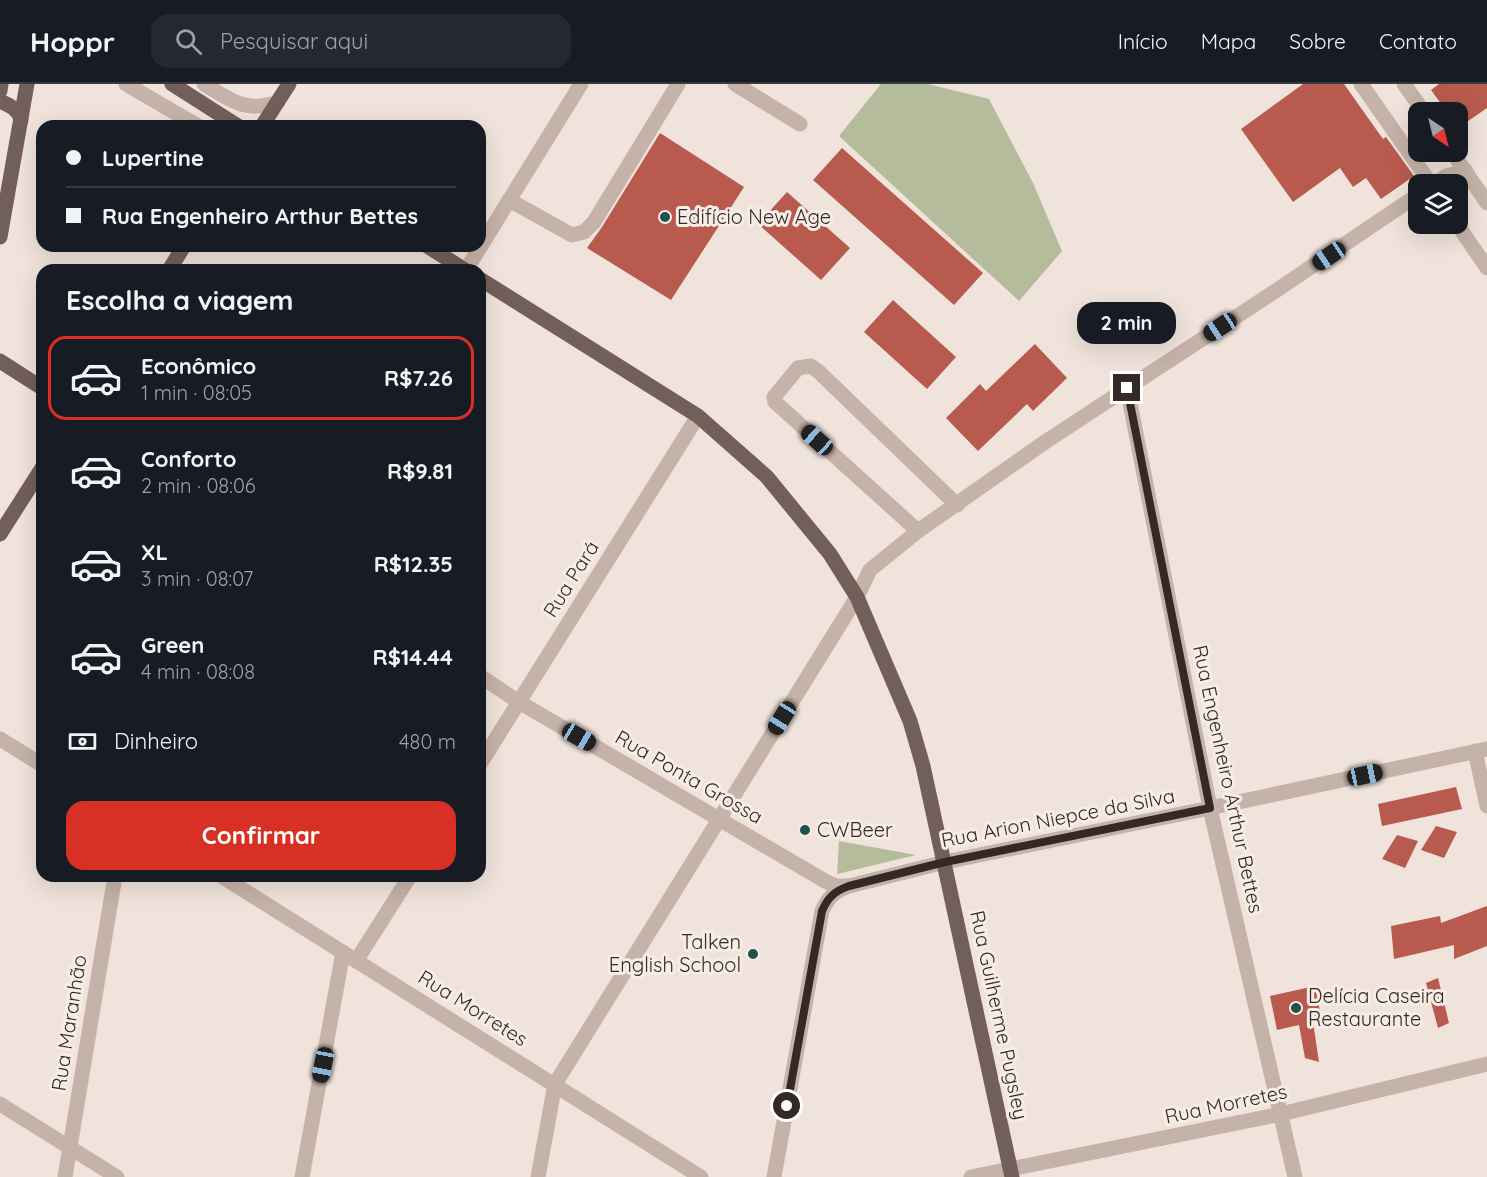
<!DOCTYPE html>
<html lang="pt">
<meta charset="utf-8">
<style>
body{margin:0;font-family:Quicksand,sans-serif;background:#242831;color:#f1f3f6;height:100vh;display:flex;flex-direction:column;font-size:22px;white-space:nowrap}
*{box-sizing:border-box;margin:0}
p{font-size:20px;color:#9ea1a6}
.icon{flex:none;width:33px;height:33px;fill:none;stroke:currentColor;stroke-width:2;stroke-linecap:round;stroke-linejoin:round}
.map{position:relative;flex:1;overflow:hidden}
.sheet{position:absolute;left:36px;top:180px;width:450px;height:618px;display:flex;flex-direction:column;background:#171b24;border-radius:18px;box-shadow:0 6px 24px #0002}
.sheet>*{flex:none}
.guide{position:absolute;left:36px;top:36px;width:450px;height:132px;border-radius:18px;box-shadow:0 6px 24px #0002;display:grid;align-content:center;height:132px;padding:0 30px;background:#171b24}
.needle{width:39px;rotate:145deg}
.buttons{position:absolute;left:1408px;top:18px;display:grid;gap:12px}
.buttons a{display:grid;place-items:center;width:60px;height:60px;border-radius:12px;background:#171b24;box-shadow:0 6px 24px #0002;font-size:30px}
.end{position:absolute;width:27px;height:27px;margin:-14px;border:8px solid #332a27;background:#fff;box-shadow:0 0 0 3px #fff}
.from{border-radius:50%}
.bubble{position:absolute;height:42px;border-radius:18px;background:#171b24;box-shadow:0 6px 24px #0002;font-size:20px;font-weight:700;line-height:42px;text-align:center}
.car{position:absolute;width:18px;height:36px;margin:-18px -9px;border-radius:8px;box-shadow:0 0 4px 2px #0007;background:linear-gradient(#222 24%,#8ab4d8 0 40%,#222 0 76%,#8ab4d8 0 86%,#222 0)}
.guide b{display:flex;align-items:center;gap:21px;height:57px;font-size:22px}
.guide b+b{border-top:2px solid #363941}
.guide i{width:15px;height:15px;background:#f1f3f6}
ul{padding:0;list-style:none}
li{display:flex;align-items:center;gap:18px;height:84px;margin:0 12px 9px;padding:0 18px;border:3px solid transparent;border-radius:18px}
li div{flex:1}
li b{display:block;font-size:22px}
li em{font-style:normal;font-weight:700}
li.current{border-color:#d93025}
li>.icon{width:54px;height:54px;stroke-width:1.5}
h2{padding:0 30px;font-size:27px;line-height:72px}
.pay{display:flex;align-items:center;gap:15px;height:66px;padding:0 30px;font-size:22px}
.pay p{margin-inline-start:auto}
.cta{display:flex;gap:12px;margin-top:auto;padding:12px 30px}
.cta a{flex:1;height:69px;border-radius:18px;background:#d93025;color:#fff;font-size:24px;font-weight:700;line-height:69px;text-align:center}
header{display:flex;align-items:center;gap:36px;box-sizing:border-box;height:84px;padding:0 30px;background:#171b24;border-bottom:2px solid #363941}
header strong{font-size:28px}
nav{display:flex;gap:33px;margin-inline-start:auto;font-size:21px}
.search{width:420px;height:54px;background:#242831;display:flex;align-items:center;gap:15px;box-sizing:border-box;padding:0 21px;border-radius:18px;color:#9ea1a6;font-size:22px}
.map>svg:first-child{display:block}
.green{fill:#b5bc9c}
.building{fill:#b95a4e}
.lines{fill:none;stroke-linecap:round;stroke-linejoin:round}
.minor{stroke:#c5b2a8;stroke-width:15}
.major{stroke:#735f5a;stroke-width:15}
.route{stroke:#332a27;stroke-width:8}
.poi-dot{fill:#21504d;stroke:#f7ede6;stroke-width:2}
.labels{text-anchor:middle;stroke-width:6;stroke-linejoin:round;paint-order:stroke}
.poi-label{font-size:20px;fill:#332a27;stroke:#f7ede6;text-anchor:start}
.street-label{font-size:20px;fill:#332a27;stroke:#f7ede6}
</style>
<header>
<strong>Hoppr</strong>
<div class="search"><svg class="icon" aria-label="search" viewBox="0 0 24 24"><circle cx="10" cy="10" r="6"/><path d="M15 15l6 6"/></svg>Pesquisar aqui</div>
<nav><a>Início</a><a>Mapa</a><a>Sobre</a><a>Contato</a></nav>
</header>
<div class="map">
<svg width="1487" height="1093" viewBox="0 0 1487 1093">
<rect width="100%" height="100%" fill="#efe3db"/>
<g class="green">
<polygon points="881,0 928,0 989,15 1033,99 1062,167 1019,217 839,52"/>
<polygon points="839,757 916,771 837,790"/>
</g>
<g class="building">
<polygon points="1303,0 1344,0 1383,55 1386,53 1414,92 1381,115 1366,94 1353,103 1340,84 1293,118 1241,45"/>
<polygon points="1439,0 1487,0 1487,24 1458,44 1458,28 1447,28 1431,6"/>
<polygon points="660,49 744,103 671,216 587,164 602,143"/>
<polygon points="842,64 983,189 954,221 813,96"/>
<polygon points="787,108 850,164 821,196 758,140"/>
<polygon points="893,216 956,273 927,305 864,248"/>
<polygon points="1035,260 1067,294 1033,327 1027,320 978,367 946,334 980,300 986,307"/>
<polygon points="1456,703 1462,725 1382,742 1378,720"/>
<polygon points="1436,742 1457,748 1444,774 1421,766"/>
<polygon points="1397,751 1418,757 1405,784 1382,775"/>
<polygon points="1487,822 1487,862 1454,875 1454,861 1394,875 1391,842 1440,832 1441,839"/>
<polygon points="1438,894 1449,939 1438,944 1426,899"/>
<polygon points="1315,902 1322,937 1313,938 1319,978 1305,974 1299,941 1277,946 1270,912"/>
</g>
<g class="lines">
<g class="minor">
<polyline points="126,0 198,42"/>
<path d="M204,0C232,17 245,29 278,18"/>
<polyline points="735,0 800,40"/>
<polyline points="1361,0 1431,100"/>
<polyline points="1404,0 1424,28"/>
<polyline points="1452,68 1487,119"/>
<polyline points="1434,100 1446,92 1466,87"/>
<polyline points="509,116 572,151 584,148 594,138 678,0"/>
<polyline points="1457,140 1487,184"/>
<polyline points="466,186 581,0"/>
<polyline points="1127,304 1210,724 1295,1093"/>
<polyline points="918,447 775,318 774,313 798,284 811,282 819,288 957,421"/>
<polyline points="480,592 519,618 825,797 836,802 849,802"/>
<polyline points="0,655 42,681"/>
<polyline points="1475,667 1487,722"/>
<polyline points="480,680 698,332"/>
<polyline points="221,792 701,1093"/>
<polyline points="356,877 410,792"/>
<polyline points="0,1020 117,1093"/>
<polyline points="65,1093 115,792"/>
<polyline points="302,1093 343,868"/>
<polyline points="538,1093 555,1000 857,513 870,486 918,447 1045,358 1274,208 1419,110"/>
<path d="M774,1093L822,827C828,813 835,807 849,802L945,778L1210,724L1487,665"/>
<polyline points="971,1093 1281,1030 1487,980"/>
</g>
<g class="major">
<polyline points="172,0 238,42"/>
<polyline points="0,7 1,0"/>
<path d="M0,17C9,21 19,25 21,36"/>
<polyline points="262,42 289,0"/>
<polyline points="0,153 27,0"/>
<polyline points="427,162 465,186"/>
<polyline points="169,186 184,162"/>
<polyline points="480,195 698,332 767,393 830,470 857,513 910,637 923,682 1012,1093"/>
<polyline points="0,277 42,304"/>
<polyline points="0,450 42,384"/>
</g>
</g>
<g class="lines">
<path class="route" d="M787,1022L822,827C828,813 835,807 849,802L945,778L1210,724L1127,304"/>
</g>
<g class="poi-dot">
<circle cx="665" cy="133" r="6"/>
<circle cx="805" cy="746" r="6"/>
<circle cx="753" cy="870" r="6"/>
<circle cx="1296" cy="924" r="6"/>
</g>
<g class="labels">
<g class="poi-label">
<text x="677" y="140">Edifício New Age</text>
<text x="817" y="753">CWBeer</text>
<text x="741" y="865" text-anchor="end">Talken<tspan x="741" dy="23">English School</tspan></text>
<text x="1308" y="919">Delícia Caseira<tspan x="1308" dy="23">Restaurante</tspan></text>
</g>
<g class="street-label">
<text transform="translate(571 495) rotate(-58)" y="7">Rua Pará</text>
<text transform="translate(689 693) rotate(30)" y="7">Rua Ponta Grossa</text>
<text transform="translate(1228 695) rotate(78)" y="7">Rua Engenheiro Arthur Bettes</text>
<text transform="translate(1058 734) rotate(-11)" y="7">Rua Arion Niepce da Silva</text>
<text transform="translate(473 924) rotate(32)" y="7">Rua Morretes</text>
<text transform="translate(999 931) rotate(78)" y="7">Rua Guilherme Pugsley</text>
<text transform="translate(69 939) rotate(-81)" y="7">Rua Maranhão</text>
<text transform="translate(1226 1020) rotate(-12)" y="7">Rua Morretes</text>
</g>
</g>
</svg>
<div class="buttons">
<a><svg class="needle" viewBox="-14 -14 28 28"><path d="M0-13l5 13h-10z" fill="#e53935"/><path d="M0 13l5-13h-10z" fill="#9ea1a6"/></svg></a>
<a><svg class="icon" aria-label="layers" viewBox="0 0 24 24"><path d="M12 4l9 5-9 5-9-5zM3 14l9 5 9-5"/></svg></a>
</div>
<i class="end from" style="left:787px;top:1022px"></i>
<i class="end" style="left:1127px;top:304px"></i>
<div class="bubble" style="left:1077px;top:218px;width:99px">2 min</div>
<i class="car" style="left:1329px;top:172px;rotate:236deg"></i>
<i class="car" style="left:1220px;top:243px;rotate:237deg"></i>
<i class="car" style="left:817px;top:356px;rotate:312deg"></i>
<i class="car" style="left:782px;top:634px;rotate:212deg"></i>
<i class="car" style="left:579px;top:653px;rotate:120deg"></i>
<i class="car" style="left:1365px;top:691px;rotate:78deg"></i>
<i class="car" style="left:323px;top:981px;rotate:191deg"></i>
<div class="guide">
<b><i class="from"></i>Lupertine</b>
<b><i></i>Rua Engenheiro Arthur Bettes</b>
</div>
<section class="sheet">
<h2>Escolha a viagem</h2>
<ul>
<li class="current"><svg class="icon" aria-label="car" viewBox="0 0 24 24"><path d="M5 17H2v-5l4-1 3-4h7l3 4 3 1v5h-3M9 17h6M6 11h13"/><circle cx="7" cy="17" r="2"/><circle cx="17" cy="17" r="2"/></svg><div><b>Econômico</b><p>1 min · 08:05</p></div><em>R$7.26</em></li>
<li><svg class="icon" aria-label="car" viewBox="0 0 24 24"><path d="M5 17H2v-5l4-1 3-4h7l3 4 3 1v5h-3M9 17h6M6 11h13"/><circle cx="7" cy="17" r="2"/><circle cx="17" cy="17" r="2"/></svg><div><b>Conforto</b><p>2 min · 08:06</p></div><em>R$9.81</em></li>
<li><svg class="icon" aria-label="car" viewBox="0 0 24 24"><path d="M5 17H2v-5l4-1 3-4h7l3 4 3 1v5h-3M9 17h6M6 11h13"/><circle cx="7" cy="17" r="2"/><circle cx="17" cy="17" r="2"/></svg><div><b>XL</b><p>3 min · 08:07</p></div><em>R$12.35</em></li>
<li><svg class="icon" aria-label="car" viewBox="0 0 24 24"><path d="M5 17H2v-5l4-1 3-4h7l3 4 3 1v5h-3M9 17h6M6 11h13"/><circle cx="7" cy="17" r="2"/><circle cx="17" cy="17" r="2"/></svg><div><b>Green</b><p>4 min · 08:08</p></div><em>R$14.44</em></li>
</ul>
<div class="pay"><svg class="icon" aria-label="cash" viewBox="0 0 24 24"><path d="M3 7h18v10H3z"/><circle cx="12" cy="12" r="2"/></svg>Dinheiro<p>480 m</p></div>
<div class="cta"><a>Confirmar</a></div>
</section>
</div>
